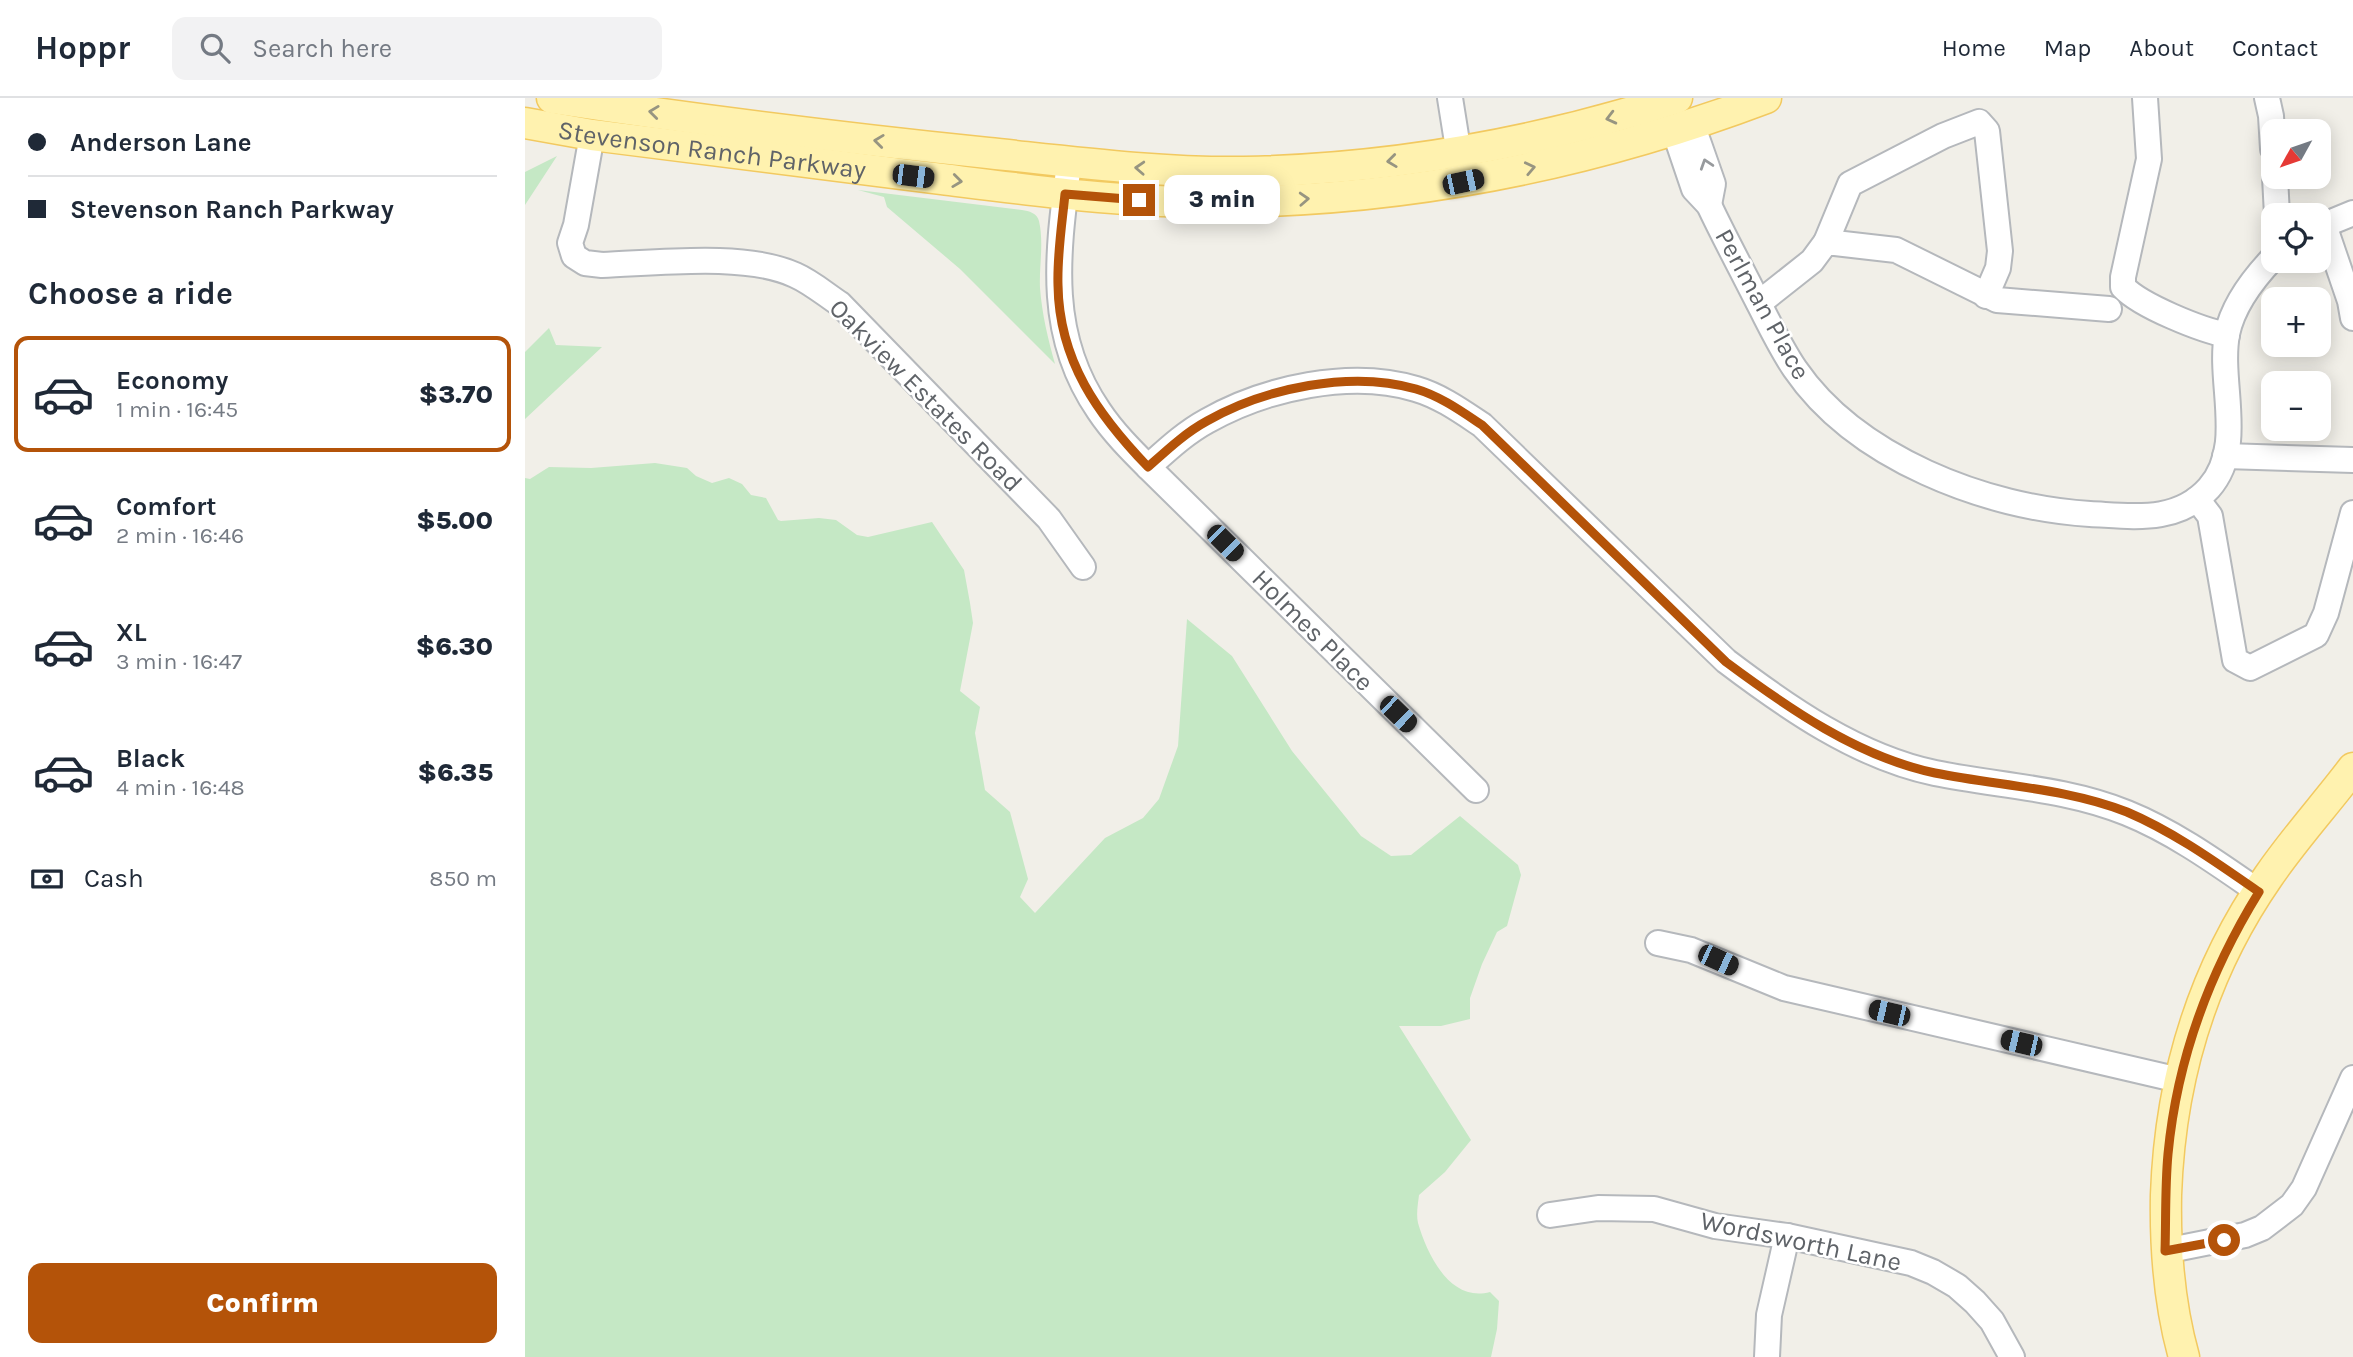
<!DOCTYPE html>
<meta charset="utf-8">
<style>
body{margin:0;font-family:Karla,sans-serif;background:#f2f2f3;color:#1f2937;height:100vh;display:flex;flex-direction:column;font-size:26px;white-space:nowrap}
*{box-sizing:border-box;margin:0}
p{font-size:23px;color:#747a83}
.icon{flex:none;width:38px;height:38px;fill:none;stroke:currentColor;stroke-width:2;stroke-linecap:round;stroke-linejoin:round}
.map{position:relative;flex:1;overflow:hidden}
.panel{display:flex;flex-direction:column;background:#fff;width:525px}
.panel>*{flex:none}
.guide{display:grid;align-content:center;height:154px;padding:0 28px;background:#fff}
.needle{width:46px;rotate:230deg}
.buttons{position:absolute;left:1736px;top:21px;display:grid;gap:14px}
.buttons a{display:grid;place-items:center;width:70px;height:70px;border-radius:14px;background:#fff;box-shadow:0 4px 18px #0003;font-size:35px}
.end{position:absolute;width:32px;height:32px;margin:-16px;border:9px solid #b45309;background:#fff;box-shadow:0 0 0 4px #fff}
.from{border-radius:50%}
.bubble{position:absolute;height:49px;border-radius:14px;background:#fff;box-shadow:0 4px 18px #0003;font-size:23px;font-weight:800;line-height:49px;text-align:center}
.car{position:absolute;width:21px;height:42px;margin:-21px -10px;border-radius:9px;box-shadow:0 0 5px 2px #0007;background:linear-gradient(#222 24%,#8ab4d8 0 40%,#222 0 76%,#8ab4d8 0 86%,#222 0)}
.guide b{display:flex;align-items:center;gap:24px;height:66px;font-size:26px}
.guide b+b{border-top:2px solid #e0e1e3}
.guide i{width:18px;height:18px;background:#1f2937}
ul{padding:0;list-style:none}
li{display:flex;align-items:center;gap:21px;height:116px;margin:0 14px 10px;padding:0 14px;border:4px solid transparent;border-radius:14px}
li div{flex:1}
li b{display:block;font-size:26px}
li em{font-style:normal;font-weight:800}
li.active{border-color:#b45309}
li>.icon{width:63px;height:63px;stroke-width:1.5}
h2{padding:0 28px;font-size:32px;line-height:84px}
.pay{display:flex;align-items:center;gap:18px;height:77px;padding:0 28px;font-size:26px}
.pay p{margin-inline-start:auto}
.action{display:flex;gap:14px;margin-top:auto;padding:14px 28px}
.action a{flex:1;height:80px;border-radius:14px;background:#b45309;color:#fff;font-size:28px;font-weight:800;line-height:80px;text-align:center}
header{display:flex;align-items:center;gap:42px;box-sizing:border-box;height:98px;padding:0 35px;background:#fff;border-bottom:2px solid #e0e1e3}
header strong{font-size:33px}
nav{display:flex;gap:38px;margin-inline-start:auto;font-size:24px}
.search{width:490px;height:63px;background:#f2f2f3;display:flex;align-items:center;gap:18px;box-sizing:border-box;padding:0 24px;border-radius:14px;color:#747a83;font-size:26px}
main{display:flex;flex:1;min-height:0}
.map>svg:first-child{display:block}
.green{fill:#c5e8c5}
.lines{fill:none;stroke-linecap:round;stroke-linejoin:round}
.minor-casing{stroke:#b5b8bc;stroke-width:28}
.major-casing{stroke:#f2c960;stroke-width:33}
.minor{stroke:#fff;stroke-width:24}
.major{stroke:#fff2af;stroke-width:30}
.oneway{stroke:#979581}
.oneway2{stroke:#979a9d}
.route{stroke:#b45309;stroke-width:9}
.labels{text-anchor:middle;stroke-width:5;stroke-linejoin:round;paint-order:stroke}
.street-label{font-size:26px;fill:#5f6368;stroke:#fff}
</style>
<header>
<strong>Hoppr</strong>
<div class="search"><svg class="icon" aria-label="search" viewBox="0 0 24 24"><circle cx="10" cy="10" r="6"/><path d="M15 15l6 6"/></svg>Search here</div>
<nav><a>Home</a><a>Map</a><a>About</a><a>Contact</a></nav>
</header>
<main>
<section class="panel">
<div class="guide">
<b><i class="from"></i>Anderson Lane</b>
<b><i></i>Stevenson Ranch Parkway</b>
</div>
<h2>Choose a ride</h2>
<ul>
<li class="active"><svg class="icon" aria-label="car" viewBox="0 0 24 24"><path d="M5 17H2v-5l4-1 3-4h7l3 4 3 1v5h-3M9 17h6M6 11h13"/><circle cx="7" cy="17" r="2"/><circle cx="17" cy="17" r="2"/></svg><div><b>Economy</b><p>1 min · 16:45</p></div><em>$3.70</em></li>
<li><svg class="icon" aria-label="car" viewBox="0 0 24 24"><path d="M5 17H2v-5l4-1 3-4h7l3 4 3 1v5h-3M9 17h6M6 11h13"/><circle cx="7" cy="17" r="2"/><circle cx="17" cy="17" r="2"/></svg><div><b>Comfort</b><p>2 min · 16:46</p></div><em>$5.00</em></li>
<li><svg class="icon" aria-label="car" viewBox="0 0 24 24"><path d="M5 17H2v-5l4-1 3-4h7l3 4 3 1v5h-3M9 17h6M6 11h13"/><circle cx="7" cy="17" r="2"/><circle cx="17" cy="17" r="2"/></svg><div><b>XL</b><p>3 min · 16:47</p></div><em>$6.30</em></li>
<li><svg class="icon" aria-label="car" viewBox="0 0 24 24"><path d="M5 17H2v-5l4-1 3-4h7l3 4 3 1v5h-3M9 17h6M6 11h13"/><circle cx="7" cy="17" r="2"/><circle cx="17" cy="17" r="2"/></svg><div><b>Black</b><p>4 min · 16:48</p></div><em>$6.35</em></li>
</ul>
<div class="pay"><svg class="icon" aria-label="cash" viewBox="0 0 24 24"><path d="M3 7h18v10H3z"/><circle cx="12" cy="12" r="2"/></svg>Cash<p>850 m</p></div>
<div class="action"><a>Confirm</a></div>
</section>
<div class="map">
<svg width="1828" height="1259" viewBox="0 0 1828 1259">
<rect width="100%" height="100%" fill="#f1efe8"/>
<g class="green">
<polygon points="32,58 0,107 0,108 0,74"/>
<path d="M333,92L497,112C504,113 512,115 514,123C519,145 514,168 515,190C517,216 523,241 530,266L435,171L362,109L359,99Z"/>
<polygon points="24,230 31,247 77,249 0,321 0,254"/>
<path d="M130,365L162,370L171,378L187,385L204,380L217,386L226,397L241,400L253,422L256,423L294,420L311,422L332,437L343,439L407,424L439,472L445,505L448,525L435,593L455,609L450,635L460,692L485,714L503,781L495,799L510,815L580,740L618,720L634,701L653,648L662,521L707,558L767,653L836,738L866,758L886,757L935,718L993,767L996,777L982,828L972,834L957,866L945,900V921L916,928H874L946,1042L920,1074L894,1097C893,1106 891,1116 893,1125C902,1156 925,1205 965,1194L974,1203L972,1231L966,1259H0V380L5,381L24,369L66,370Z"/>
</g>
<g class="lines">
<defs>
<g id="minor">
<polyline points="925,0 936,69"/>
<path d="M1620,0L1624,61L1598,179V189C1616,208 1676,232 1702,237"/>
<polyline points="1742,0 1746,18 1748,51"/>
<polyline points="1167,26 1188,86 1184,107"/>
<path d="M1149,32L1169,91L1184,107C1199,139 1216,170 1232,202C1244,225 1255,249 1270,271C1331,360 1461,410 1565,416C1607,418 1652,426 1684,390C1721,348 1693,286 1702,236C1708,207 1728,181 1748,160"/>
<path d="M67,37L51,127L45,145L49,158L60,165L77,167C132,165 220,154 270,177C286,184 300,196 315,206L524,421L558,469"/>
<path d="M544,65C533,153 520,235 574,313C588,334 606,352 623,369L951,692"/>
<polyline points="1750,79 1752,117"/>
<polyline points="1799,127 1825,203 1828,220"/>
<polyline points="1794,129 1828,115"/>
<polyline points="1301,144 1325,86 1418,38 1454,24 1462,33 1475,153 1473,170 1461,198"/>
<polyline points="1234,205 1287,163 1301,144 1371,152 1472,202 1584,211"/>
<polyline points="1700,358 1828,362"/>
<path d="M623,369C642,352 660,335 682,323C740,290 826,271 891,291C915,298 936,313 957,327L1201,563C1263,610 1333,659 1410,675C1474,688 1541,690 1602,715C1649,734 1692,765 1734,794"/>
<polyline points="1672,401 1685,418 1710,562 1725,570 1791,537 1801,515 1828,415"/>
<polyline points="1133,845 1166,852 1259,890 1654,982"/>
<polyline points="1025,1117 1073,1110 1129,1111 1190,1128 1262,1138 1386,1165 1408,1174 1432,1188 1450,1204 1467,1223 1487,1259"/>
<polyline points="1640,1153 1720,1137 1737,1130 1767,1107 1779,1090 1828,980"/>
<polyline points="1242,1259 1244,1217 1262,1138"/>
</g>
<g id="major">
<path d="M27,0C172,22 318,40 463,55C549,64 634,75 719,74C865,71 1013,45 1152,0"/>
<path id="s1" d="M0,25L67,37C183,52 300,67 417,81C504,92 591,104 679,104C871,105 1061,68 1241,0"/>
<path d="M1659,1259C1644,1206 1640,1152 1641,1097C1645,981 1677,874 1743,779C1769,741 1800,707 1828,670"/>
</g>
</defs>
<use href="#minor" class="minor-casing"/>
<use href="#major" class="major-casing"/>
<use href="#minor" class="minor"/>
<use href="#major" class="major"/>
</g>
<defs><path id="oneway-chevron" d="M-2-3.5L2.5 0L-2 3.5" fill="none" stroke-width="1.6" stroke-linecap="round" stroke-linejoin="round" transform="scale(1.75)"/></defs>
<g class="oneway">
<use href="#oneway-chevron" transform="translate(129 14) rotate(-173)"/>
<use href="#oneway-chevron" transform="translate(1086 20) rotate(166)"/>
<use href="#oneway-chevron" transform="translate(354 43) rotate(-173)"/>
<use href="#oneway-chevron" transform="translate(867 63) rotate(173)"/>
<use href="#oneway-chevron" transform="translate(615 70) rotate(-177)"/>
<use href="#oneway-chevron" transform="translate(1005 70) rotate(-12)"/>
<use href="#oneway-chevron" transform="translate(432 83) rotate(7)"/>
<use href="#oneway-chevron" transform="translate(779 101) rotate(-3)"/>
</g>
<use class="oneway2" href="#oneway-chevron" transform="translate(1181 66) rotate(-108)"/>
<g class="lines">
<path class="route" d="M614,102L540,96C537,126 532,157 533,187C534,263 573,317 623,369C642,352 660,335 682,323C740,290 826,272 891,291C915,298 936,313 957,327L1201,564C1263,610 1333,659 1410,675C1474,688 1541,690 1602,714C1649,734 1692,765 1734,794C1684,875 1652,961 1643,1056C1640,1088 1641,1121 1640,1153L1699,1142"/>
</g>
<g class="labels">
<g class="street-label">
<text dy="9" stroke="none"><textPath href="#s1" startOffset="189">Stevenson Ranch Parkway</textPath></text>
<text transform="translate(1238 206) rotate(61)" y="9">Perlman Place</text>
<text transform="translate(401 297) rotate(45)" y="9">Oakview Estates Road</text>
<text transform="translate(788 532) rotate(45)" y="9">Holmes Place</text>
<text transform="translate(1276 1143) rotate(12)" y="9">Wordsworth Lane</text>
</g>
</g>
</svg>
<div class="buttons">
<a><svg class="needle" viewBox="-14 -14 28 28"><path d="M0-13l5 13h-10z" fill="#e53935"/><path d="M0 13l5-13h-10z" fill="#747a83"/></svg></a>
<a><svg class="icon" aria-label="locate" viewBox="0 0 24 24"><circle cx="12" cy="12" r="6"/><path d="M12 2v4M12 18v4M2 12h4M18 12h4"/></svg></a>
<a>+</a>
<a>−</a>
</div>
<i class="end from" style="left:1699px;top:1142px"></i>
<i class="end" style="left:614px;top:102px"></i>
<div class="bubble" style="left:639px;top:77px;width:116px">3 min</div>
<i class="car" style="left:388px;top:78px;rotate:97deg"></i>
<i class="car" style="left:938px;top:84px;rotate:78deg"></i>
<i class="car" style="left:700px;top:445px;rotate:135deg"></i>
<i class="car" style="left:873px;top:616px;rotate:134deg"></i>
<i class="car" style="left:1193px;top:862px;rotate:115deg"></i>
<i class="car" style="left:1364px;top:915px;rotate:283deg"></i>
<i class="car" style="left:1496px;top:945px;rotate:283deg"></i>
</div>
</main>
